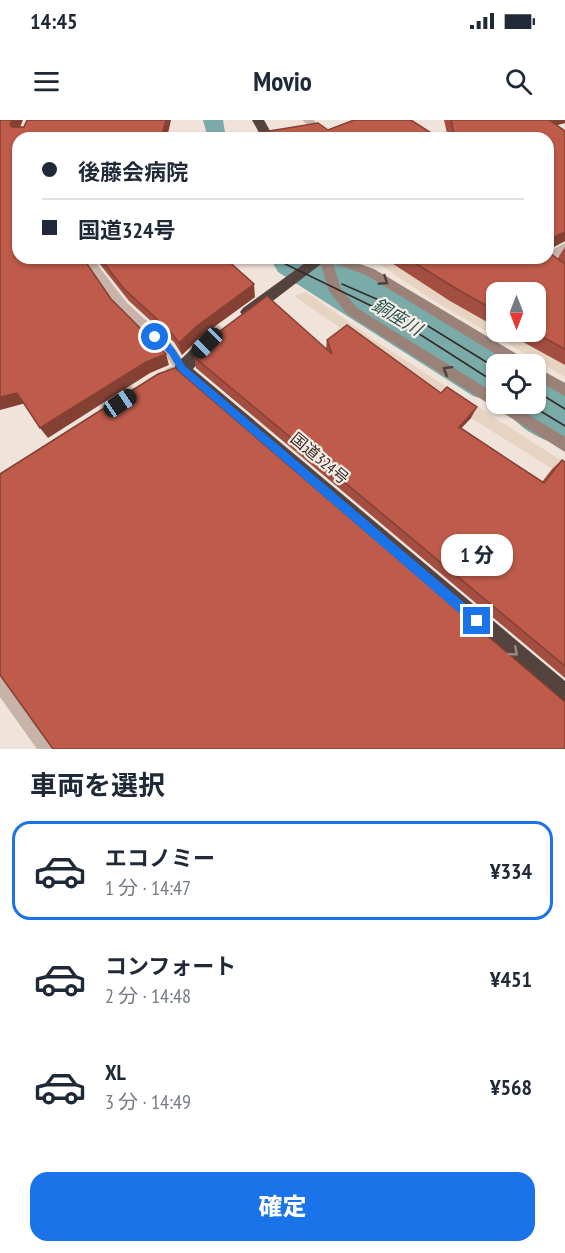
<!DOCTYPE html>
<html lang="ja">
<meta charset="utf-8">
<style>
body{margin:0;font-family:"PT Sans Narrow","Noto Sans JP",sans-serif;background:#f2f2f3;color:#1f2937;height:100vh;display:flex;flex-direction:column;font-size:22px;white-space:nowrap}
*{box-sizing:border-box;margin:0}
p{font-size:20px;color:#747a83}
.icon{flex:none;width:33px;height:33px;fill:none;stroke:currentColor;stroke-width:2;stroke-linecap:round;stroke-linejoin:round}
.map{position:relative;height:629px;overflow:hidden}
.panel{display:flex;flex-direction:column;background:#fff;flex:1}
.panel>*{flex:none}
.guide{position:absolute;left:12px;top:12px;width:542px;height:132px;border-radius:18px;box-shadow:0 2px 4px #0004;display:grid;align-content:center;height:132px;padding:0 30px;background:#fff}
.needle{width:39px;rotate:180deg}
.controls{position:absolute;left:486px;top:162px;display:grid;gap:12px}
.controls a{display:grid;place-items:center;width:60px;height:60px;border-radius:12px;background:#fff;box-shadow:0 2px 4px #0004;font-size:30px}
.end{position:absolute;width:27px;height:27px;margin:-14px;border:8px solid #1a73e8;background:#fff;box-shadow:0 0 0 3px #fff}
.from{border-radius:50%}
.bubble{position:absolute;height:42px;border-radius:18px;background:#fff;box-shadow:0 2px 4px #0004;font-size:20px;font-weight:800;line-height:42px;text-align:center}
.car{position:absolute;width:18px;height:36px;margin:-18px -9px;border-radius:8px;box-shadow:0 0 4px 2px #0007;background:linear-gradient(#222 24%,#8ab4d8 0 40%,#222 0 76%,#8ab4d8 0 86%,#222 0)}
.guide b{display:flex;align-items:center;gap:21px;height:57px;font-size:22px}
.guide b+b{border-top:2px solid #e0e1e3}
.guide i{width:15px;height:15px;background:#1f2937}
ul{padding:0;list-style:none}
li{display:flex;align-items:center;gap:18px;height:99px;margin:0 12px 9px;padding:0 18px;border:3px solid transparent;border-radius:18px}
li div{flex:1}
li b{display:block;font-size:22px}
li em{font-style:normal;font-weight:800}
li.on{border-color:#1a73e8}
li>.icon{width:54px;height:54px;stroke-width:1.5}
h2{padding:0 30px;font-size:27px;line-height:72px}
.cta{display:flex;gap:12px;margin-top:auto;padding:12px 30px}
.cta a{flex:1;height:69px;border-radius:18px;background:#1a73e8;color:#fff;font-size:24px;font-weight:800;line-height:69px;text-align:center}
.status{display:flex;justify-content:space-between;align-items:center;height:42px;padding:0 30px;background:#fff;direction:ltr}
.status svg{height:16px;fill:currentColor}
header{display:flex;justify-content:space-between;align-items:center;height:78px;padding:0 30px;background:#fff;font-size:27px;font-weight:800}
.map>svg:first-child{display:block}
.plaza{fill:#e7d3c2}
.water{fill:#7baba8}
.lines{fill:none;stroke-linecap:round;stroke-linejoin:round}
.river{fill:#7baba8;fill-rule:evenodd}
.street{fill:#c7b3a7;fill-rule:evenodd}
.secondary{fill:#9a8279;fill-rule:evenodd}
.highway{fill:#54433f;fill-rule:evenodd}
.tram{stroke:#342a27;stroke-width:1.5}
.wall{fill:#a34e40}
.shaded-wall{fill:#854034}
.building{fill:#be5b4a;stroke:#854034;stroke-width:1.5}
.oneway{stroke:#4e403c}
.oneway2{stroke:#968782}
.route{fill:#1a73e8}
.labels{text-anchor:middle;stroke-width:4.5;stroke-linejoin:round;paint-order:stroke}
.street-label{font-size:16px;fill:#342a27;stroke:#f8eee6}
.water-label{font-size:18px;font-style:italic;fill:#1f5251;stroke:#f8eee6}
</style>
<div class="status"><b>14:45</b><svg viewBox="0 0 49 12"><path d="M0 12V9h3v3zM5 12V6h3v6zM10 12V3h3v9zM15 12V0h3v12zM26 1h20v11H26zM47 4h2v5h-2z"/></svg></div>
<header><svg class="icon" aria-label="menu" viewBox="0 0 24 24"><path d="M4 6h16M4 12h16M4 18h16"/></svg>Movio<svg class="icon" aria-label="search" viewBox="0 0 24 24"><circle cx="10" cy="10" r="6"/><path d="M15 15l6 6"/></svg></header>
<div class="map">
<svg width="565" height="629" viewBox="0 0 565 629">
<rect width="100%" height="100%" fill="#f0e3da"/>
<g class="plaza">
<polygon points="370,138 384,138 496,206 496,212 506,212 565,245 565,257 434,181"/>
<polygon points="306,172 377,222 565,343 565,357 471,298 294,176"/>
</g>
<polygon class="water" points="203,0 223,0 226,18 208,18"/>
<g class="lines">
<g class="river">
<polygon points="270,138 342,138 519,238 522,244 496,244 496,283 473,276 278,152"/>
<path d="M536,252L565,263V327C538,318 517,310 504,284H536Z"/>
</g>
<g class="street">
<polygon points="302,0 313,0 335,18 324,18"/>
<polygon points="565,123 565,132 552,140 544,140 543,138 548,138 548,132"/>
<polygon points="80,138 92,138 127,183 172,224 189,249 187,253 171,259 166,257 164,253 166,249 173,246 167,237 118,190"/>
<polygon points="0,551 7,554 59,629 37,629 0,577"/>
</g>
<g class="secondary">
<polygon points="319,138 343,138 374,149 527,240 529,244 512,244 366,155 333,143 341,169 357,188 496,274 496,284 511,284 565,317 565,332 347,194 329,171"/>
<polygon points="536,247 565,263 565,276 536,260"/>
</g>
<g class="highway">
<polygon points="252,0 264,0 274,18 262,18"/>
<polygon points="312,138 329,138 253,196 243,196 240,192 243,188"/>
<polygon points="210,215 218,221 193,249 565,561 565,588 557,584 176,254 174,249 176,244 204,217"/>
</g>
<g class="tram">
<polyline points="273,138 388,194 496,263"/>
<polyline points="342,164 402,190 496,248"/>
<polyline points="536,271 565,289"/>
<polyline points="529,284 565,306"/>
</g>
</g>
<g class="wall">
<polygon points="444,0 565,0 565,3 556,5 565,11 565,121 550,129 548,132 557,139 565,127 565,245 505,212 536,212 496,172 496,207 450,181 384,138 548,138 548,18 448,18"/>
<polygon points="95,138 225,138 255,177 200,217 182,235 174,222 129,181"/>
<polygon points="327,220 471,298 461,308 542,362 552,349 562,340 565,342 565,558 196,248 194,237 326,228"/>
</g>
<g class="shaded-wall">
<polygon points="12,0 23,0 16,17 10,4"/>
<polygon points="166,0 171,0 167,18 162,15"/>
<polygon points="543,0 565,0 565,3 539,10"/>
<polygon points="565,112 565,121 550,129 553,123 554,117"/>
<polygon points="254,164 255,177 200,217 182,235 179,223 197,206"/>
<polygon points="166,234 169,245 150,253 48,318 40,308 146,242"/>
<polygon points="17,273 26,283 0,290 0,277"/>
<polygon points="477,287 471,298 453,317 459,307"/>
</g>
<g class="building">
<polygon points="0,0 12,0 10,4 12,7 24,7 27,0 166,0 162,15 203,16 204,18 18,18 18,138 83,138 111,179 166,234 146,242 40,308 17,273 0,277"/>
<polygon points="354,0 411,0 439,18 226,18 318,3 328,10"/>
<polygon points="451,0 549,0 565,11 565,112 554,117 553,123 548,123 548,18 455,18"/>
<polygon points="548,132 565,144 565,229 533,212 536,212 536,172 496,172 496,191 455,168 407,138 548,138"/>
<polygon points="100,138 225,138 254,164 197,206 179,223 170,211 124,169"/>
<polygon points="267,176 332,234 327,220 347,205 441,273 447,267 477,287 459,307 544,363 562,340 565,342 565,546 194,237 212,217"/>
<polygon points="175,248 565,582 565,629 53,629 0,555 0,354 158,254"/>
</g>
<defs><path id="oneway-chevron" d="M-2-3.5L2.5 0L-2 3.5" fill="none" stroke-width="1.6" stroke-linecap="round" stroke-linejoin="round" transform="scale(1.5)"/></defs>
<g class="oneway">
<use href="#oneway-chevron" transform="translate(384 161) rotate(33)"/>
<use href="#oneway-chevron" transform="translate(447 250) rotate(-148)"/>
</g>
<use class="oneway2" href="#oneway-chevron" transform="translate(514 532) rotate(41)"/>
<path class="route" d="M152,215C168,214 178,234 185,246L481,497V505H473L179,251L169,234L152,219Z"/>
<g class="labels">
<g class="street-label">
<text transform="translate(320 338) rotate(40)" y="6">国道324号</text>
</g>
<g class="water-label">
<text transform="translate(397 197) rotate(31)" y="6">銅座川</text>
</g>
</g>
</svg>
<div class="controls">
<a><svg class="needle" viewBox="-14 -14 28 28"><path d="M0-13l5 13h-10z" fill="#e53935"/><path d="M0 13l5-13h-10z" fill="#747a83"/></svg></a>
<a><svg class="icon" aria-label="locate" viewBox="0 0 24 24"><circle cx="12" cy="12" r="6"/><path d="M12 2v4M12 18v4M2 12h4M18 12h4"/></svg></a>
</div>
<i class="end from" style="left:155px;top:217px"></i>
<i class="end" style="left:477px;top:501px"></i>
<div class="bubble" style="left:441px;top:414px;width:72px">1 分</div>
<i class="car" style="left:207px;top:223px;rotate:225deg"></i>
<i class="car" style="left:120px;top:283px;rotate:56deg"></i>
<div class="guide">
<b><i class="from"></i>後藤会病院</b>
<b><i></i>国道324号</b>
</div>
</div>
<section class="panel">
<h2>車両を選択</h2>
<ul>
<li class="on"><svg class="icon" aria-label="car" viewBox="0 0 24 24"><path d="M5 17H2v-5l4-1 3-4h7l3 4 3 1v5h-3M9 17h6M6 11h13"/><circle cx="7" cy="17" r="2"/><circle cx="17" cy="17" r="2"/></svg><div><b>エコノミー</b><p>1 分 · 14:47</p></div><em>¥334</em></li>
<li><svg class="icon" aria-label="car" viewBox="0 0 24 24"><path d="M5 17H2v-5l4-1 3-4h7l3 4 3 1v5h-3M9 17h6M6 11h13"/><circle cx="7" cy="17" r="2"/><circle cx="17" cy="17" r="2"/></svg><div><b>コンフォート</b><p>2 分 · 14:48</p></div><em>¥451</em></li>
<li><svg class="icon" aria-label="car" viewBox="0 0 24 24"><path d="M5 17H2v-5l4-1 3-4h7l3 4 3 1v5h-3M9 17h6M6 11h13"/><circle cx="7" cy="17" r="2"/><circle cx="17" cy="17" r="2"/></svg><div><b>XL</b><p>3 分 · 14:49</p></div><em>¥568</em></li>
</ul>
<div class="cta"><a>確定</a></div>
</section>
